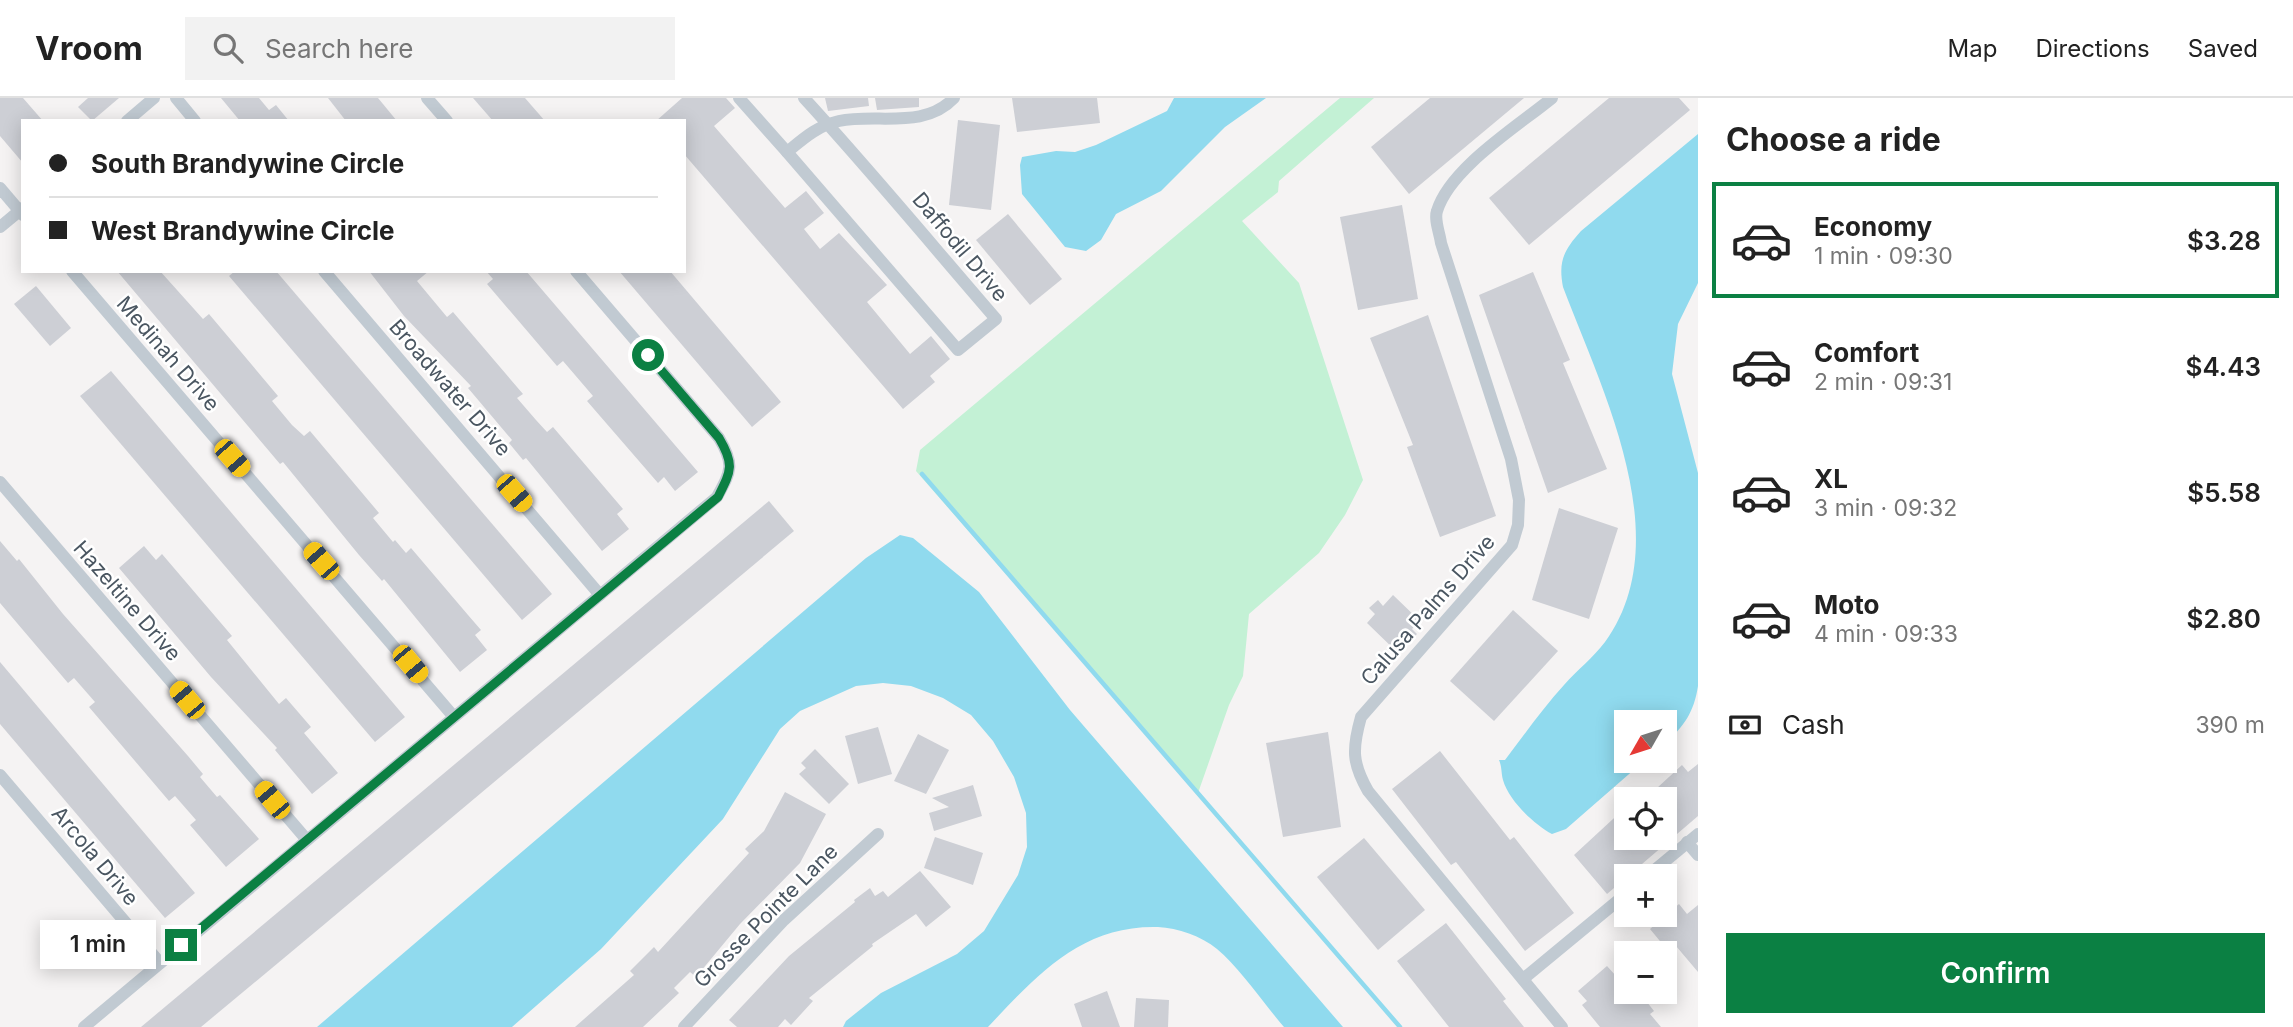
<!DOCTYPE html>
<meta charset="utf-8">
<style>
body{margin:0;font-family:Inter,sans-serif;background:#f2f2f2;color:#222;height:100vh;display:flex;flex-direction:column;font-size:26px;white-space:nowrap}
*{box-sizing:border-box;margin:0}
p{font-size:23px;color:#767676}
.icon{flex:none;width:38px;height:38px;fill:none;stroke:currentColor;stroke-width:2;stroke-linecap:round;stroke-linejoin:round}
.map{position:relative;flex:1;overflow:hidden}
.details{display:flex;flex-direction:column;background:#fff;width:595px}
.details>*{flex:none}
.banner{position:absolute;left:21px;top:21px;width:665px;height:154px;border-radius:0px;box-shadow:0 4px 18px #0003;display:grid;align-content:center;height:154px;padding:0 28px;background:#fff}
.needle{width:46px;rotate:231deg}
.buttons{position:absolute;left:1614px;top:612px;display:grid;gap:14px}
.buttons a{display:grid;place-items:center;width:63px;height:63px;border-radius:0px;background:#fff;box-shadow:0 4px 18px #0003;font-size:35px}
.end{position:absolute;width:32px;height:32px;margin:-16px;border:9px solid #0b8043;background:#fff;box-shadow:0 0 0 4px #fff}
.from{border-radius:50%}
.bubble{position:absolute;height:49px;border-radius:0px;background:#fff;box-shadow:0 4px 18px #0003;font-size:23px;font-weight:600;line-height:49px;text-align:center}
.car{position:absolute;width:21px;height:42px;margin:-21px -10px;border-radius:9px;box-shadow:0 0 5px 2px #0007;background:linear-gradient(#f5c518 24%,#345 0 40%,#f5c518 0 76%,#345 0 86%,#f5c518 0)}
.banner b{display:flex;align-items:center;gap:24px;height:66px;font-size:26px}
.banner b+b{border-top:2px solid #e0e0e0}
.banner i{width:18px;height:18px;background:#222}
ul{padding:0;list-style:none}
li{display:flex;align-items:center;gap:21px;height:116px;margin:0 14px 10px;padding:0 14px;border:4px solid transparent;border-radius:0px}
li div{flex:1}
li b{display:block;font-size:26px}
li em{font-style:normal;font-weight:600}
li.on{border-color:#0b8043}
li>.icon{width:63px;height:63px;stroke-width:1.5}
h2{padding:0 28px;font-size:32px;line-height:84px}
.pay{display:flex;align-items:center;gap:18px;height:77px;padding:0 28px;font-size:26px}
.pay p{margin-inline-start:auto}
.cta{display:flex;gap:14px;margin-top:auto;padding:14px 28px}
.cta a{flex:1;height:80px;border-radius:0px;background:#0b8043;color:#fff;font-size:28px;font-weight:600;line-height:80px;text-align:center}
header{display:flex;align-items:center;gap:42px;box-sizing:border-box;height:98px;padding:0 35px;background:#fff;border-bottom:2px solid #e0e0e0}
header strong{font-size:33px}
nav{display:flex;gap:38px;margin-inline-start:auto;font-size:24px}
.search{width:490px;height:63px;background:#f2f2f2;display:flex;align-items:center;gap:18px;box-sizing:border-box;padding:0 24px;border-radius:0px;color:#767676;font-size:26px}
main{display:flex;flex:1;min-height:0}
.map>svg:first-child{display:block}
.green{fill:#c3f1d5}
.water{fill:#90daee}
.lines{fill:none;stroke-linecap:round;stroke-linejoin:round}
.stream{stroke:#90daee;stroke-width:4.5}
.building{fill:#cdcfd5}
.street{stroke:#c1cad2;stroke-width:12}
.route{stroke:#0b8043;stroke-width:9}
.labels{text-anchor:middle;stroke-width:5;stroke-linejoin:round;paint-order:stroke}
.street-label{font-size:21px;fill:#4a5661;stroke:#fff}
</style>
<header>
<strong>Vroom</strong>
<div class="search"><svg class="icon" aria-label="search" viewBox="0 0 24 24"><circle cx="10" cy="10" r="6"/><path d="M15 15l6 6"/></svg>Search here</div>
<nav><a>Map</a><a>Directions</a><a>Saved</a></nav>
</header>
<main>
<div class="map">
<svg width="1698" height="929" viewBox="0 0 1698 929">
<rect width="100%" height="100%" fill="#f5f3f3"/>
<polygon class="green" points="1340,0 1374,0 1279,83 1278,94 1242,123 1299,185 1363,382 1345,417 1319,455 1249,516 1243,578 1229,607 1198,695 916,373 920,352"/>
<g class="water">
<polygon points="1174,0 1266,0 1225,29 1161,93 1116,116 1101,142 1086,153 1065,149 1022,96 1020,67 1022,59 1056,53 1075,54 1096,47 1167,13"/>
<path d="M1698,36V185L1678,226L1672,276L1698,375V588C1694,614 1684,629 1664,646V625H1626V663H1644L1566,731L1552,736C1534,726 1509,703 1503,682C1501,674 1502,669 1499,662H1505C1524,637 1543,610 1564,587C1577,572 1593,560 1605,544C1679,442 1602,292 1563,189C1558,163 1564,152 1581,133Z"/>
<path d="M900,437L913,440L979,494L1070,612L1343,929H1284C1264,906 1239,869 1217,851C1201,838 1178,830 1158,829C1081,827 1037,877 988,929H843L846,923L881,895L957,856L984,833L1018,777L1027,749L1026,715L1014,679L993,643L971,617L943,600L911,588L883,585L856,588L800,613L780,631L723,721L601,851L512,929H317L866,460Z"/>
</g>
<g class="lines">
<polyline class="stream" points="922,376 1400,929"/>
</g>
<g class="building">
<polygon points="0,0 23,0 43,23 23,23 23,65 0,38"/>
<polygon points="88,0 119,0 92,23 78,9"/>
<polygon points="221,0 259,0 269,12 276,7 289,23 240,23"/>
<polygon points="328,0 378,0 397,23 346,23"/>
<polygon points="473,0 525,0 545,23 493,23"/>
<polygon points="682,0 726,0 735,10 714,28 785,110 806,93 824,115 804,131 820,151 839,135 887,187 867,204 910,256 931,238 950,261 930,278 935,284 903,311 684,56 684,23 656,23"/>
<polygon points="825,0 868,0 869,8 828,13"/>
<polygon points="875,0 919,0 919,9 877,12"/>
<polygon points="1012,0 1097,0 1100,25 1017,34"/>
<polygon points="1430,0 1524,0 1409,96 1371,49"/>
<polygon points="1609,0 1679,0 1690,12 1529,147 1489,100"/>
<polygon points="958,22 1000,27 991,112 949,107"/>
<polygon points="1402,107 1418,201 1358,212 1340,119"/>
<polygon points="1008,116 1062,181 1030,207 976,142"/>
<polygon points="117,173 160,173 203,221 209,216 278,298 272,303 292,327 304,338 310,333 379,415 373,420 393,444 395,442 406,455 411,450 468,517 481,532 475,537 487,552 460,574 384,481 382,483 359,457 283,364 280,366"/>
<polygon points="235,173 276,173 552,496 522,522 229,178"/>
<polygon points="369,173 429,173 417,183 447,219 453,214 523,296 517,300 536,322 547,334 553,329 623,411 617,416 629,431 602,453 526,360 523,362 509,345 512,342 468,290 471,288 404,218"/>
<polygon points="486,173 526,173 698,374 675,393 664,379 658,385 587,303 593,298 563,263 557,268 487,186 493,181"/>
<polygon points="619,173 670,173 781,304 752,329"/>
<polygon points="1533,174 1570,262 1563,265 1607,371 1548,395 1479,197"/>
<polygon points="36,188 71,230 50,248 14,206"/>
<polygon points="1428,217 1496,418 1440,439 1407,349 1413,347 1370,240"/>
<polygon points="111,273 405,619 375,644 80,298"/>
<polygon points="769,403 794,433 314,835 201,929 141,929"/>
<polygon points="1559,410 1618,430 1589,521 1532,502"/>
<polygon points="0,443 17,463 19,461 63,516 188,658 203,676 200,679 217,699 220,697 259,741 226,769 190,727 196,722 175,698 169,703 89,609 95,604 74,580 68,585 0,505"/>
<polygon points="144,448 156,462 162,456 232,538 227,542 279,606 286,600 311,629 304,635 338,675 312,696 275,652 277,650 211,579 119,470"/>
<polygon points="1393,497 1420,523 1412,531 1417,536 1398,555 1367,525 1375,516 1369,510 1378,502 1383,508"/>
<polygon points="1513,512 1558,553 1494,623 1450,583"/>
<polygon points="0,564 195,795 165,820 0,626"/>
<polygon points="878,629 892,676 858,686 845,638"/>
<polygon points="1328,634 1341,729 1283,739 1266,645"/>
<polygon points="918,636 949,652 926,696 894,683"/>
<polygon points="815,651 849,686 829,706 799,676 806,670 801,665"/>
<polygon points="1440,653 1510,742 1514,739 1574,815 1525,853 1456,764 1451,767 1392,691"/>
<polygon points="1698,666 1698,718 1607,796 1574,757 1626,709 1626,740 1664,740 1664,702 1644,702 1682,667 1688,674"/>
<polygon points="973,687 982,718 934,733 929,715 949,709 932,700"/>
<polygon points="785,694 826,716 800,765 740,826 696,879 690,874 674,890 679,895 643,929 575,929 634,877 630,873 654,849 658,854 749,755 745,751 764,733"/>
<polygon points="935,739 983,755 973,787 924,770"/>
<polygon points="1364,740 1425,812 1378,852 1317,779"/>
<polygon points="920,773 951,809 926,829 916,816 872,846 873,848 809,900 813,903 791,927 785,921 778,929 737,929 729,922 789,858 855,804 854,802 870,790 875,798 883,793 888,799"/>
<polygon points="1679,806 1687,816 1698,807 1698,874 1676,848 1669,854 1650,831"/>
<polygon points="1446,825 1506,901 1503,903 1524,929 1449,929 1397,863"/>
<polygon points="1607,868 1616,878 1619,875 1626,883 1626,894 1639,894 1654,913 1650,916 1661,929 1600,929 1582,907 1587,903 1578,893"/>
<polygon points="1107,893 1120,929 1082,929 1074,906"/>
<polygon points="1136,900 1169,902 1168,929 1134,929"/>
</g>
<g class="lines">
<g class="street">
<polyline points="176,0 195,23"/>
<polyline points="427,0 447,23"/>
<polyline points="739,0 787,54"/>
<path d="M804,0C870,72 932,147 996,221L958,252L787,54C804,40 817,28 839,23C877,15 924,32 954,0"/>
<path d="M1552,0C1518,28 1450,70 1437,113C1434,122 1440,136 1441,145L1511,361L1519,402L1518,427L1512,447L1361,619C1352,651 1352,665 1368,693L1562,929"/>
<polyline points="127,23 154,0"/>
<polyline points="0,90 23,117"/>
<polyline points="0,129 23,110"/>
<polyline points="72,173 454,619"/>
<polyline points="324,173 600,497"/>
<polyline points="0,384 307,742"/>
<polyline points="0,677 160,865"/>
<polyline points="1687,744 1698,757"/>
<polyline points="1646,779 1698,736"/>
<polyline points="1523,881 1626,796"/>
<path d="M84,929L717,399C731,373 735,367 719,340L576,173"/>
<polyline points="684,929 784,822 878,736"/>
</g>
</g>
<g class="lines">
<path class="route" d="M181,847L718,399C731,373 735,367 719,340L648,257"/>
</g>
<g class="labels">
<g class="street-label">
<text transform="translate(960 149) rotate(50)" y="7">Daffodil Drive</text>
<text transform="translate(168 256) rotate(49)" y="7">Medinah Drive</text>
<text transform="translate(450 290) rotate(49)" y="7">Broadwater Drive</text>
<text transform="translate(127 503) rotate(49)" y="7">Hazeltine Drive</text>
<text transform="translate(1428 512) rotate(-49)" y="7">Calusa Palms Drive</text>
<text transform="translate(95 758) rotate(50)" y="7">Arcola Drive</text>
<text transform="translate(766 818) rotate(-45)" y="7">Grosse Pointe Lane</text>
</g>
</g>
</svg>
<div class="buttons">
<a><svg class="needle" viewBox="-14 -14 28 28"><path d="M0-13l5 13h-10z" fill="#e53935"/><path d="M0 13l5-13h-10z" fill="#767676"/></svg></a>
<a><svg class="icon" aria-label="locate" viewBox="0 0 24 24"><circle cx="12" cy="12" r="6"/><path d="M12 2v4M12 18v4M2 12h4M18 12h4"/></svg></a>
<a>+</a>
<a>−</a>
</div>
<i class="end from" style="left:648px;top:257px"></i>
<i class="end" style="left:181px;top:847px"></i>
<div class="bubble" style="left:40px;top:822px;width:116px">1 min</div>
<i class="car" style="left:232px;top:360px;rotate:139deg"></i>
<i class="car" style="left:514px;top:395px;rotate:139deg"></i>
<i class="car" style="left:321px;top:463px;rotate:319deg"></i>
<i class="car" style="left:410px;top:566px;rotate:140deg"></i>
<i class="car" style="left:187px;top:602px;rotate:320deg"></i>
<i class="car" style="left:272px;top:702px;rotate:320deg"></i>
<div class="banner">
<b><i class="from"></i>South Brandywine Circle</b>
<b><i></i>West Brandywine Circle</b>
</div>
</div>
<section class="details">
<h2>Choose a ride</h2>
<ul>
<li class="on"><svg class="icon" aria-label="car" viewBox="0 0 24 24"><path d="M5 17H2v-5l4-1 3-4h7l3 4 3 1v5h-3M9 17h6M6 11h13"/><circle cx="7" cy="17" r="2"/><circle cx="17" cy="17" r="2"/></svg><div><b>Economy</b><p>1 min · 09:30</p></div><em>$3.28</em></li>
<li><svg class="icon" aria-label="car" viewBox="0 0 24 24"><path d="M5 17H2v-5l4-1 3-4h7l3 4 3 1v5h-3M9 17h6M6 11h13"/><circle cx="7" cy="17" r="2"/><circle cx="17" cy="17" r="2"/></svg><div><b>Comfort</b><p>2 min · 09:31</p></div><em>$4.43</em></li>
<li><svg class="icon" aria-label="car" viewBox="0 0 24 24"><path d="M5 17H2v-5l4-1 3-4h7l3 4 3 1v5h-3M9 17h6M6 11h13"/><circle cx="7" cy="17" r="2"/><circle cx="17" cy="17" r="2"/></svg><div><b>XL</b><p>3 min · 09:32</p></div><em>$5.58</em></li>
<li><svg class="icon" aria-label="car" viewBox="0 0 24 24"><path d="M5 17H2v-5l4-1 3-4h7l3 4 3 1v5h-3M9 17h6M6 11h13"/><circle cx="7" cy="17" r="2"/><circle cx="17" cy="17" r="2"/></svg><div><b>Moto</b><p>4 min · 09:33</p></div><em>$2.80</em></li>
</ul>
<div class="pay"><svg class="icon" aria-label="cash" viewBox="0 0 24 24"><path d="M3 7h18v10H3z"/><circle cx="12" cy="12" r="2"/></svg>Cash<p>390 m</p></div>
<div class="cta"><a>Confirm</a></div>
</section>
</main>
